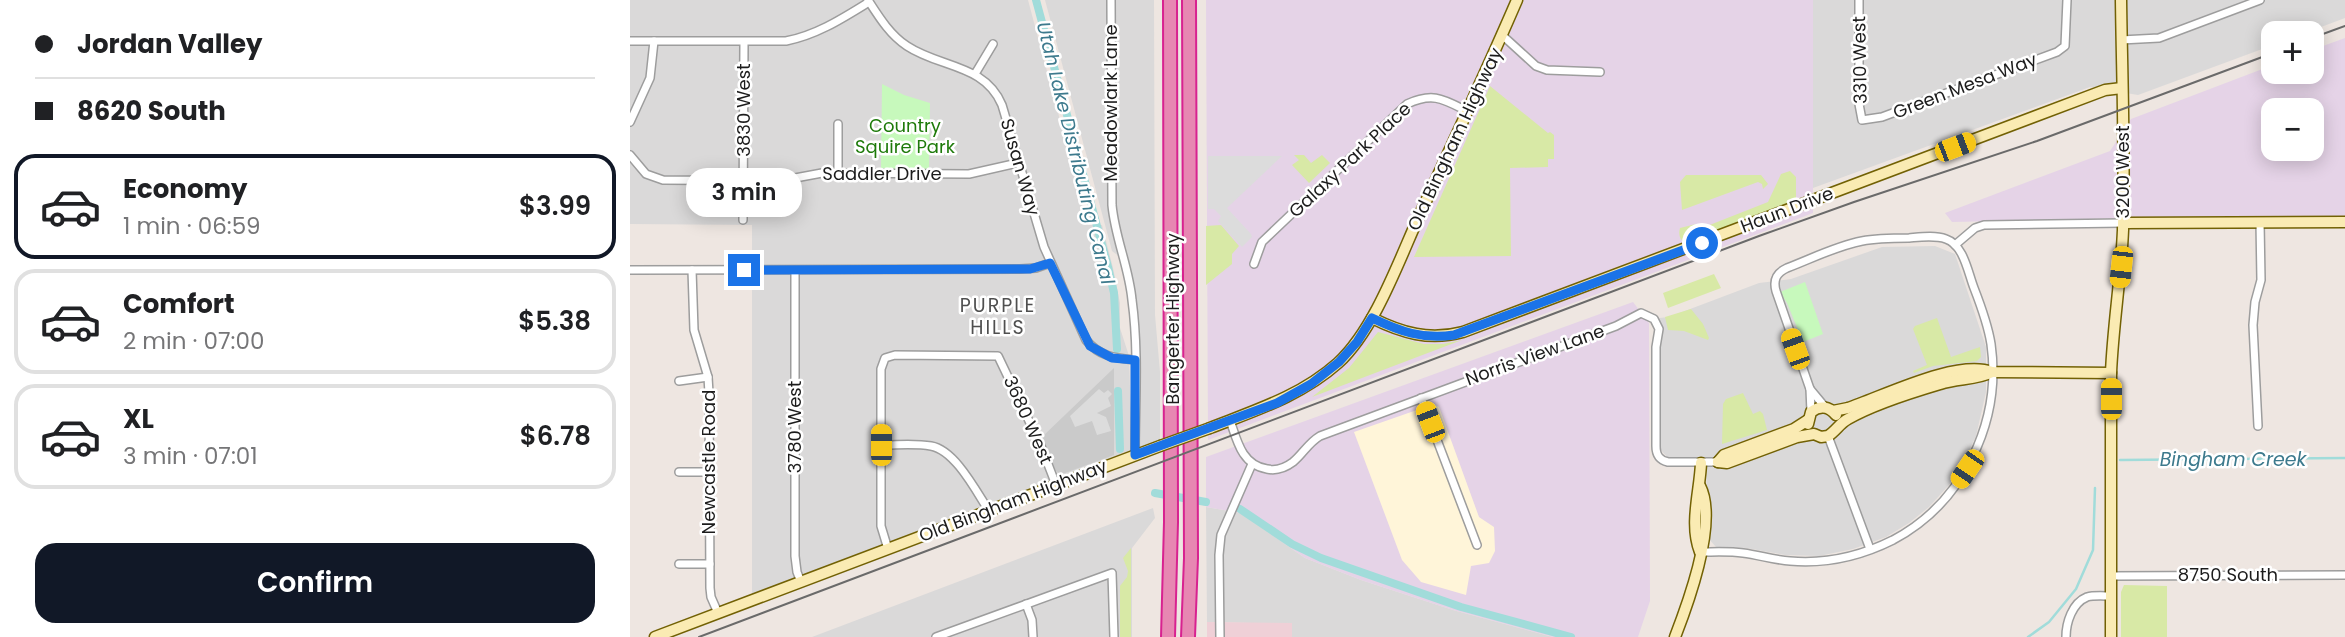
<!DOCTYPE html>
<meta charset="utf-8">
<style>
body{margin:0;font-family:Poppins,sans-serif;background:#f2f2f2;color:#202124;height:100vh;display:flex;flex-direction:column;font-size:26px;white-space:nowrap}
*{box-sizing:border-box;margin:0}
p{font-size:23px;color:#757577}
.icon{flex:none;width:38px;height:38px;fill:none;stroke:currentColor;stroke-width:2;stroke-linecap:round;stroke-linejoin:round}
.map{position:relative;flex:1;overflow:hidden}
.panel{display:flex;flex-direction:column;background:#fff;width:630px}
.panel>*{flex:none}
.top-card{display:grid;align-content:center;height:154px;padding:0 35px;background:#fff}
.fabs{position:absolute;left:1631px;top:21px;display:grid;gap:14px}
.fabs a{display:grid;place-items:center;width:63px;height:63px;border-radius:14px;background:#fff;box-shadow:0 4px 18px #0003;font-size:35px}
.end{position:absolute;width:32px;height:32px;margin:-16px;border:9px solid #1a73e8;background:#fff;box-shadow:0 0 0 4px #fff}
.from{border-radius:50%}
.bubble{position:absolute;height:49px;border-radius:21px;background:#fff;box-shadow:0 4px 18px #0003;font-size:23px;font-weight:600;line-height:49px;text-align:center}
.car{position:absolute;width:21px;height:42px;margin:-21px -10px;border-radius:9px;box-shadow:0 0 5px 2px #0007;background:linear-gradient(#f5c518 24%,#345 0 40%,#f5c518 0 76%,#345 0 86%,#f5c518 0)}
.top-card b{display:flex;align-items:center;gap:24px;height:66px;font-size:26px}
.top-card b+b{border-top:2px solid #e0e0e0}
.top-card i{width:18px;height:18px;background:#202124}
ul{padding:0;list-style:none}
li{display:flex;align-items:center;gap:21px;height:105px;margin:0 14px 10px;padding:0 21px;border:4px solid #e0e0e0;border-radius:21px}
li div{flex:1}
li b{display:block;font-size:26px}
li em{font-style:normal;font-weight:600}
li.selected{border-color:#111827}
li>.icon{width:63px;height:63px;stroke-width:1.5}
.primary-button{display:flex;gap:14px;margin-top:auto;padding:14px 35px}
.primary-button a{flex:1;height:80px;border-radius:21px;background:#111827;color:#fff;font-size:28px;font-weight:600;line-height:80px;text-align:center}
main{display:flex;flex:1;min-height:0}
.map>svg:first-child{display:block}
.residential{fill:#dad9d9}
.commercial{fill:#efd0d7}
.industrial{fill:#e5d3e7;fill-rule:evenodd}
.education{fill:#fff5d9}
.religious{fill:#cacaca}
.grass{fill:#d8e9a6}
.park{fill:#c7f9bc}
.parking{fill:#dcdcdc}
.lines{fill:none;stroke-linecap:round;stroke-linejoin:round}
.stream{stroke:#a1dcda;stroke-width:2.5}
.canal{stroke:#a1dcda;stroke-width:8}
.street-casing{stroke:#9d9d9d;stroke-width:10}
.secondary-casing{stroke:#726104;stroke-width:13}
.highway-casing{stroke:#d82290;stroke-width:16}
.street{stroke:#fff;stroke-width:7}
.secondary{stroke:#faebb3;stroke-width:10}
.highway{stroke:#e787b2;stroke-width:12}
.tram{stroke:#6a6a6a;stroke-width:2}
.secondary-bridge-casing{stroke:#726104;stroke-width:13;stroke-linecap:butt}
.secondary-bridge{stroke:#faebb3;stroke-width:10}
.route{stroke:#1a73e8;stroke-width:9}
.labels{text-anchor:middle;stroke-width:5;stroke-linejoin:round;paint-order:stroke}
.street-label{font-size:18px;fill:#1c1c1c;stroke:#fff}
.park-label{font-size:18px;fill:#1e7a0a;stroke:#fff}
.water-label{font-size:19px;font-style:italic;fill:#3d7a8d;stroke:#fff}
.neighbourhood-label{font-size:19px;letter-spacing:2px;fill:#4f4f4f;stroke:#fff}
</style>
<main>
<section class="panel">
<div class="top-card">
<b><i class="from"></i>Jordan Valley</b>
<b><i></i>8620 South</b>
</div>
<ul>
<li class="selected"><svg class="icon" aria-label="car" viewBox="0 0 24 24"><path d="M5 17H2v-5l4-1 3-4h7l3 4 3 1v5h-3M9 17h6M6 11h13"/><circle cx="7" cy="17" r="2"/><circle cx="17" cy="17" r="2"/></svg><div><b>Economy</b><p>1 min · 06:59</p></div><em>$3.99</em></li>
<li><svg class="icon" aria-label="car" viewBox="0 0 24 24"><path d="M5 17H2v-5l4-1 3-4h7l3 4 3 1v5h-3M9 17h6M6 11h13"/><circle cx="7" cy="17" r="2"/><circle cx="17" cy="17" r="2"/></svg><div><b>Comfort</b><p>2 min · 07:00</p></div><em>$5.38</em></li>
<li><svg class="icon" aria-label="car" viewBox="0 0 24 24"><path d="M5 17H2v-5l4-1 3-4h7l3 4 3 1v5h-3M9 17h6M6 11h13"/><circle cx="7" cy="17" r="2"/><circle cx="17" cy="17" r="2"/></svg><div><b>XL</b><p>3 min · 07:01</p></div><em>$6.78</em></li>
</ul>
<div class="primary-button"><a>Confirm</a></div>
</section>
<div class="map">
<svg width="1715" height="637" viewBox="0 0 1715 637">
<rect width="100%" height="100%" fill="#eee6e1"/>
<g class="residential">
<polygon points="0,0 398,0 458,225 472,225 483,268 490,303 490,328 499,356 502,452 122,597 122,225 0,224"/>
<polygon points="415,0 524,0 525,315 530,372 530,443 508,449 506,322 490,257 482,251"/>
<polygon points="1183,0 1715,0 1715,18 1675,33 1643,33 1643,45 1508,95 1460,87 1183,188"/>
<polygon points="1305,246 1325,254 1356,347 1356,392 1346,436 1332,466 1319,485 1299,507 1279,523 1256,537 1223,549 1189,556 1155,555 1116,548 1086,547 1078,538 1076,457 1037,457 1030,449 1030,346 1033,329 1029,318 1039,317 1129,283 1161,279 1252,247"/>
<polygon points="576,507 611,513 675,558 731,580 823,610 923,637 662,637 662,624 577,622"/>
<polygon points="523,508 525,518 502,548 502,637 182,637"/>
</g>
<polygon class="commercial" points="577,622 662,623 662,637 577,637"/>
<g class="industrial">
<polygon points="576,0 1183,0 1183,213 578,440"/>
<path d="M1715,38V217L1501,218L1322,222L1315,213L1480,151L1501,119L1643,65V72H1682V50ZM1643,110H1682V149H1643Z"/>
<polygon points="1003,302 1019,323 1020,601 1008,637 923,637 823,610 731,580 675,558 611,513 576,507 576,457"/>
</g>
<polygon class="education" points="804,404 809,407 849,517 864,527 865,551 859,563 841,566 836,595 791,582 772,560 724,432"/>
<polygon class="religious" points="484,368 484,455 435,473 429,473 426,471 412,437"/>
<g class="grass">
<polygon points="860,86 918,133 920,132 924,135 924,159 918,159 918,167 880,168 881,256 784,257"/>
<polygon points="664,155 674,155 681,163 692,155 700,163 679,183 662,165 669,160"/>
<path d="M1160,171L1166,177V199L1160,204L1056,244C1050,240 1048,235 1050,228L1066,224L1072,228L1138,202L1151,174Z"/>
<polygon points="1056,175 1131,175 1138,184 1133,189 1132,184 1128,182 1052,210 1050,182"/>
<polygon points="591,225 609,246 602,254 602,264 576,285 576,226"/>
<polygon points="1084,274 1091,288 1038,308 1033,293"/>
<polygon points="1061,309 1073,324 1079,338 1078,340 1054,331 1038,330 1035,317"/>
<polygon points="1307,318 1321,357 1350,347 1351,357 1347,361 1303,366 1284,373 1283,371 1297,365 1283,329 1285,326"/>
<polygon points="748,332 794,344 813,344 832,340 682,397 719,368"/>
<polygon points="1113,393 1123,414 1130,411 1133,414 1137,430 1092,444 1093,404 1096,399"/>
<polygon points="501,548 501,637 490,637 490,586 497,577 498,571 493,558"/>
<polygon points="1494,585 1537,586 1537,637 1491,637 1491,592"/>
</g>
<g class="park">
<polygon points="252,84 274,95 300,103 299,169 251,169"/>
<polygon points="1175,282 1193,334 1173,342 1157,303 1150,292"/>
</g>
<g class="parking">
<polygon points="578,156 652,156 597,208 621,234 622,237 612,247 588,221 591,216 584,209 578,209"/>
<polygon points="469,389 474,393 478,390 482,394 478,398 481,406 467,413 476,417 481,431 467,435 462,421 445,427 440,416"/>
</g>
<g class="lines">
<g class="stream">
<polyline points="1490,460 1715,458"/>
<polyline points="1398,637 1419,622 1446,589 1463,550 1465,488"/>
</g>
<g class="canal">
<polyline points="406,0 478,267 484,293 487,349"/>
<polyline points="488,391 490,449"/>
<polyline points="525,493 576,502"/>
<polyline points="610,509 662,544 691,558 831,607 941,637"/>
</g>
<defs>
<g id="street">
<path d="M238,0C249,17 260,35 277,46C310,68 355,64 372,105L414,247L456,340C470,357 485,358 505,360"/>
<path d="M481,0L482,205C485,238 499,267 502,300C509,351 505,404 505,455"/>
<polyline points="1229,0 1229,104 1232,120 1252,117 1427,52 1435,46 1437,0"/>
<polyline points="872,35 906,66 917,70 970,72"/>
<polyline points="1491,40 1529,38 1630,0"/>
<path d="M0,41H156C187,35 213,18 239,2"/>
<polyline points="345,74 363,44"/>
<polyline points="0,122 20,78 24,41"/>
<polyline points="208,124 208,174"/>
<polyline points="0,155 16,174 33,180 149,181 192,173 339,174 388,163"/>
<polyline points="113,220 114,42"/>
<polyline points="1325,245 1345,228 1354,225 1493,223"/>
<path d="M624,264L632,242L777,104C803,92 813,99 837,111"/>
<polyline points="0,270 390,269 406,268 420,263"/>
<polyline points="62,270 64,330 78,377 79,393 80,588 81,597 88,613"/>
<polyline points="165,270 165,556 167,572 171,582"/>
<polyline points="49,381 78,377"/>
<polyline points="1180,389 1195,407"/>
<polyline points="791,398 847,545"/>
<path d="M600,420C607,441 612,465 637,469C646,471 655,468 663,462C673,454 678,443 690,436L986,326L1011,313L1024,319L1029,329L1026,347V446C1026,455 1029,460 1038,462H1088"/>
<polyline points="1628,426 1623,325 1625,302 1631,280 1630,222"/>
<polyline points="1198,436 1240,549"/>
<path d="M251,445C268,445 285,443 301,446C325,450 346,491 359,511"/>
<polyline points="49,472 79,472"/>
<polyline points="258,549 251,526 251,369 255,358 265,355 368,356 411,446 426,485"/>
<path d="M1070,552C1084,552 1099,551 1113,553C1129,555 1144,560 1160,561C1195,564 1231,556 1263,540C1333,503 1372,422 1361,344C1358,325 1351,306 1344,288C1338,273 1334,245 1316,239C1305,235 1291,237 1279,238C1264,238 1247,238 1232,241C1206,246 1181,259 1157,268C1146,273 1143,280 1146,291L1180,389L1181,412"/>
<polyline points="49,564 80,564"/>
<polyline points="1481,576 1715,575"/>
<polyline points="396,604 402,620 403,637"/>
<polyline points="306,637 482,573 484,637"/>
<polyline points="590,637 589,555 591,535 622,464"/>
<path d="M1436,637C1436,623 1442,603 1457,597C1464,595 1474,596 1481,596"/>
</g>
<g id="secondary">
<polyline points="1493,223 1715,222"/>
<path d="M742,318C772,333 799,341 833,332L1475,90L1492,88"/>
<path d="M1203,411L1218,408C1254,396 1326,359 1362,372L1481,373"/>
<path d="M1178,424L1181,412C1190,405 1199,406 1206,415"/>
<path d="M580,428C626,410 671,396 708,363C745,329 769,260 790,214C823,143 856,72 887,0"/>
<path d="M1088,462L1097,463L1167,437L1184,434L1191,437L1198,436C1206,431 1210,423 1218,419C1242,405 1283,392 1310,384C1327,378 1347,380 1362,372"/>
<polyline points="1088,462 1094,455 1164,429 1178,420"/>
<path d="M1070,552C1059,524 1070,491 1071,463"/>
<polyline points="25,637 530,446"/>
<path d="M1045,637C1059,601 1088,521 1070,486"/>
<path d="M1481,637V373C1483,325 1491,278 1493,230C1495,153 1492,76 1491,0"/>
</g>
<g id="highway">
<polyline points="538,637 541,522 540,0"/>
<polyline points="558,637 561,558 559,0"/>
</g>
</defs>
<use href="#street" class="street-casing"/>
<use href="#secondary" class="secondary-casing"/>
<use href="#highway" class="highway-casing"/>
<use href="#street" class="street"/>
<use href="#secondary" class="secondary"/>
<use href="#highway" class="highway"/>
<g class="tram">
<polyline points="1682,38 1715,26"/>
<polyline points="69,637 1129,236 1224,202 1407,141 1643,53"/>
</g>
<defs>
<polyline id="secondary-bridge" points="530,446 580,428"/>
</defs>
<use href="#secondary-bridge" class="secondary-bridge-casing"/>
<use href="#secondary-bridge" class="secondary-bridge"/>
</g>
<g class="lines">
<path class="route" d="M114,270L400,269L420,263L460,346L482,358L505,360V455L647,403L681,384L709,362L727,342L742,318C769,331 793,340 824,335L1072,243"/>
</g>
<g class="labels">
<g class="street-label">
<text transform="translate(1230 60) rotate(-91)" y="6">3310 West</text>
<text transform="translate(1335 86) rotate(-21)" y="6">Green Mesa Way</text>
<text transform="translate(481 103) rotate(-90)" y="6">Meadowlark Lane</text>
<text transform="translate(114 110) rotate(-90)" y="6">3830 West</text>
<text transform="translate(825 139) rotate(-65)" y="6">Old Bingham Highway</text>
<text transform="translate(720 160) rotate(-43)" y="6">Galaxy Park Place</text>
<text transform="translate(390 167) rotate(74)" y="6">Susan Way</text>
<text transform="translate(1493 172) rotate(-90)" y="6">3200 West</text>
<text x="252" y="180">Saddler Drive</text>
<text transform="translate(1157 210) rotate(-21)" y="6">Haun Drive</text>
<text transform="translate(543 319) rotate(-90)" y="6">Bangerter Highway</text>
<text transform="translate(905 355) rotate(-20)" y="6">Norris View Lane</text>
<text transform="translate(398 420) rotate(66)" y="6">3680 West</text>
<text transform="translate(165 427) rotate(-90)" y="6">3780 West</text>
<text transform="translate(79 462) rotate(-90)" y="6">Newcastle Road</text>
<text transform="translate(383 501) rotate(-21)" y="6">Old Bingham Highway</text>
<text x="1598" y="581">8750 South</text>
</g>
<g class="park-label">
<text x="275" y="132">Country<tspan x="275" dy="21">Squire Park</tspan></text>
</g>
<g class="water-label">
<text transform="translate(446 153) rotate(76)" y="7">Utah Lake Distributing Canal</text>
<text x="1603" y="466">Bingham Creek</text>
</g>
<g class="neighbourhood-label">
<text x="368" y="312">PURPLE<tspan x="368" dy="22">HILLS</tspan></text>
</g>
</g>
</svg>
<div class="fabs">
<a>+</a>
<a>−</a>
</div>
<i class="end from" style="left:1072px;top:243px"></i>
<i class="end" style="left:114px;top:270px"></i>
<div class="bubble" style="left:56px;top:168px;width:116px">3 min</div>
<i class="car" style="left:1325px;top:147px;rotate:69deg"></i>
<i class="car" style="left:1491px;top:267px;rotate:186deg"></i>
<i class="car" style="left:1165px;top:349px;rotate:340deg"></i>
<i class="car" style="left:1481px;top:399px;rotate:0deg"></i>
<i class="car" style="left:800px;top:422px;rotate:339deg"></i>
<i class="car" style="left:251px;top:445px;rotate:0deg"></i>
<i class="car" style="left:1337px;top:469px;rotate:214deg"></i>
</div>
</main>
